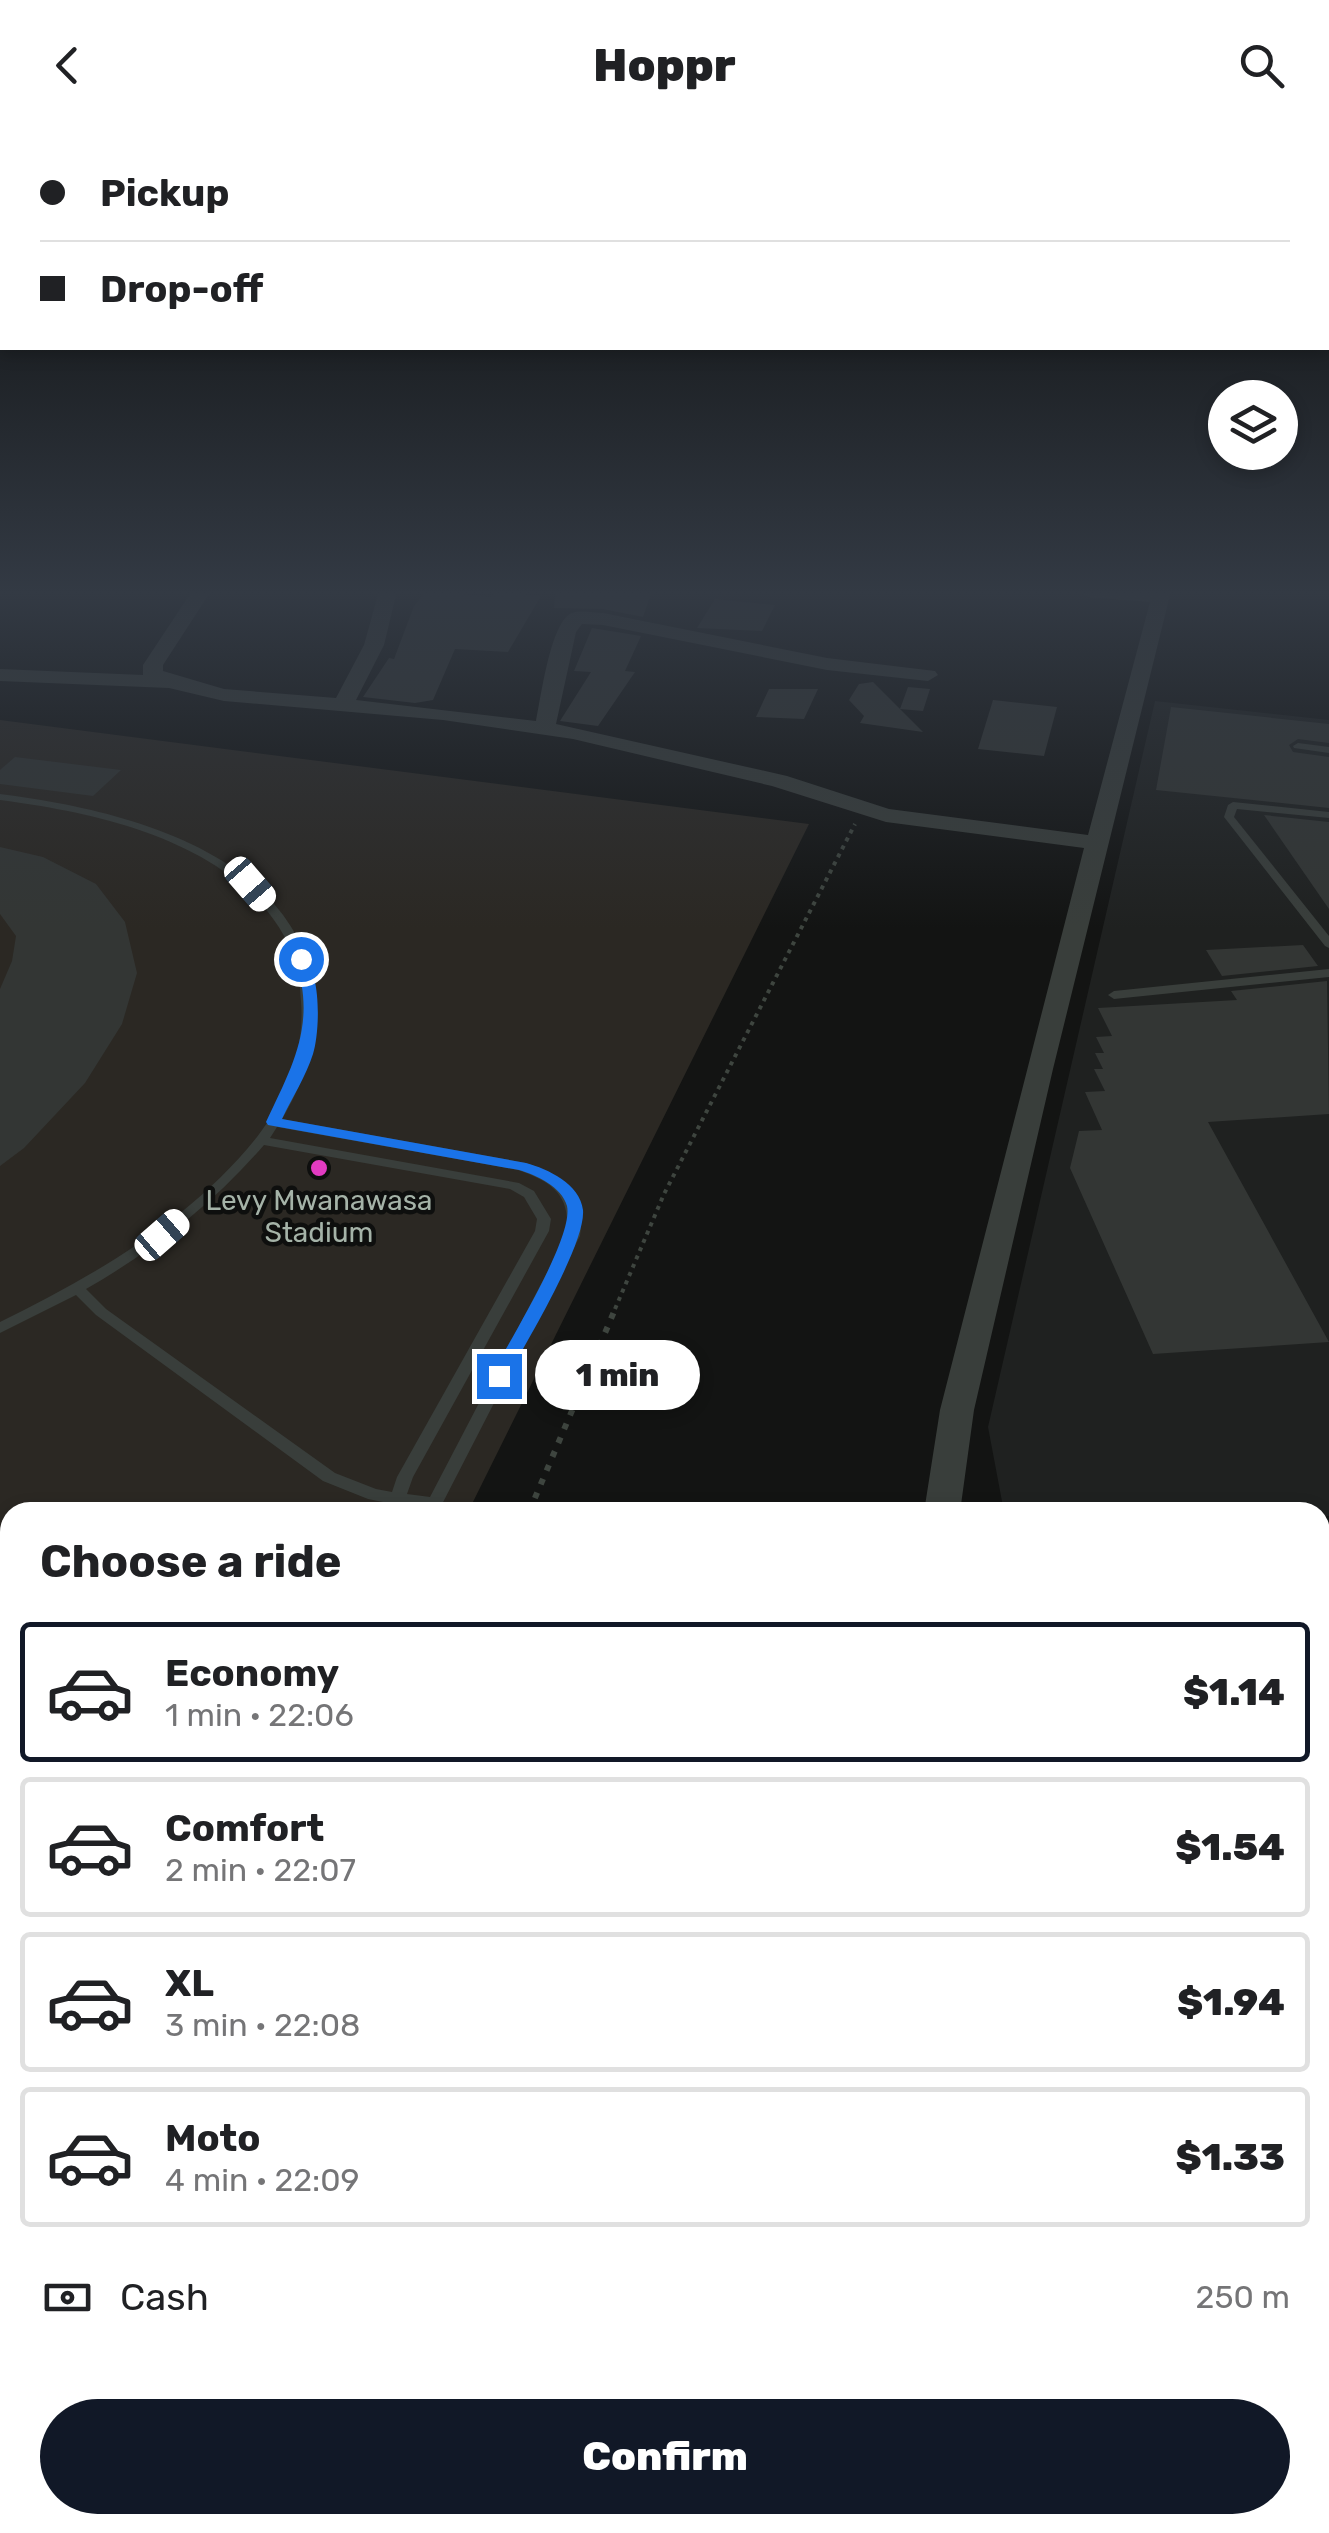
<!DOCTYPE html>
<meta charset="utf-8">
<style>
body{margin:0;font-family:Rubik,sans-serif;background:#f2f2f2;color:#202124;height:100vh;display:flex;flex-direction:column;font-size:38px;white-space:nowrap}
*{box-sizing:border-box;margin:0}
p{font-size:32px;color:#757577}
.icon{flex:none;width:55px;height:55px;fill:none;stroke:currentColor;stroke-width:2;stroke-linecap:round;stroke-linejoin:round}
.map{position:relative;flex:1;overflow:hidden}
.panel{position:absolute;left:0px;top:1372px;width:1330px;height:1032px;display:flex;flex-direction:column;background:#fff;border-radius:30px 30px 0 0;box-shadow:0 5px 15px #0003}
.panel>*{flex:none}
.hud{position:absolute;left:0px;top:0px;width:1330px;height:220px;box-shadow:0 5px 15px #0003;display:grid;align-content:center;height:220px;padding:0 40px;background:#fff}
.fabs{position:absolute;left:1208px;top:250px;display:grid;gap:20px}
.fabs a{display:grid;place-items:center;width:90px;height:90px;border-radius:50%;background:#fff;box-shadow:0 5px 15px #0003;font-size:50px}
.end{position:absolute;width:45px;height:45px;margin:-22px;border:12px solid #1a73e8;background:#fff;box-shadow:0 0 0 5px #fff}
.from{border-radius:50%}
.bubble{position:absolute;height:70px;border-radius:35px;background:#fff;box-shadow:0 5px 15px #0003;font-size:32px;font-weight:800;line-height:70px;text-align:center}
.car{position:absolute;width:30px;height:60px;margin:-30px -15px;border-radius:12px;box-shadow:0 0 8px 2px #0007;background:linear-gradient(#fff 24%,#345 0 40%,#fff 0 76%,#345 0 86%,#fff 0)}
.hud b{display:flex;align-items:center;gap:35px;height:95px;font-size:38px}
.hud b+b{border-top:2px solid #e0e0e0}
.hud i{width:25px;height:25px;background:#202124}
ul{padding:0;list-style:none}
li{display:flex;align-items:center;gap:30px;height:140px;margin:0 20px 15px;padding:0 20px;border:5px solid #e0e0e0;border-radius:10px}
li div{flex:1}
li b{display:block;font-size:38px}
li em{font-style:normal;font-weight:800}
li.active{border-color:#111827}
li>.icon{width:90px;height:90px;stroke-width:1.5}
h2{padding:0 40px;font-size:45px;line-height:120px}
.pay{display:flex;align-items:center;gap:25px;height:110px;padding:0 40px;font-size:38px}
.pay p{margin-inline-start:auto}
.primary-button{display:flex;gap:20px;margin-top:auto;padding:20px 40px}
.primary-button a{flex:1;height:115px;border-radius:60px;background:#111827;color:#fff;font-size:40px;font-weight:800;line-height:115px;text-align:center}
header{display:flex;justify-content:space-between;align-items:center;height:130px;padding:0 40px;background:#fff;font-size:45px;font-weight:800}
.map>svg:first-child{display:block}
.built{fill:#1f2120}
.green{fill:#2b2823}
.building{fill:#333634}
.lines{fill:none;stroke-linecap:round;stroke-linejoin:round}
.path-far1{stroke:#3e453f;stroke-width:4;stroke-dasharray:4 5;stroke-linecap:butt}
.path{stroke:#3e453f;stroke-width:6;stroke-dasharray:6 9;stroke-linecap:butt}
.service{fill:#393e3b;fill-rule:evenodd}
.minor{fill:#393e3b;fill-rule:evenodd}
.trunk{fill:#58605a;fill-rule:evenodd}
.route{fill:#1a73e8}
.poi-dot{fill:#e33bc2;stroke:#0e0f0e;stroke-width:4}
.labels{text-anchor:middle;stroke-width:9;stroke-linejoin:round;paint-order:stroke}
.poi-label{font-size:28px;fill:#a5b3a8;stroke:#0e0f0e}
</style>
<header><svg class="icon" aria-label="back" viewBox="0 0 24 24"><path d="M15 5l-7 7 7 7"/></svg>Hoppr<svg class="icon" aria-label="search" viewBox="0 0 24 24"><circle cx="10" cy="10" r="6"/><path d="M15 15l6 6"/></svg></header>
<div class="map">
<svg width="1329" height="2403" viewBox="0 0 1329 2403">
<rect width="100%" height="100%" fill="#131413"/>
<polygon class="built" points="1155,571 1329,590 1329,1386 1320,1387 1320,1382 1004,1382 988,1297"/>
<polygon class="green" points="0,590 809,694 468,1382 10,1382 10,1482 0,1483"/>
<g class="building">
<polygon points="426,461 492,467 496,462 541,466 508,522 455,519 433,570 415,573 363,567 389,528 394,529 414,476"/>
<polygon points="555,461 652,461 643,487 603,479 554,478"/>
<polygon points="715,469 775,475 762,501 697,498"/>
<polygon points="592,498 641,506 625,541 635,542 598,596 560,591 591,542 574,541"/>
<polygon points="873,552 900,579 908,557 930,559 923,581 900,579 923,602 860,593 864,586 849,570 859,554"/>
<polygon points="769,559 818,559 804,589 756,587"/>
<polygon points="993,570 1057,577 1044,626 978,619"/>
<polygon points="1171,577 1329,594 1329,613 1298,609 1289,615 1293,622 1329,627 1329,678 1156,660"/>
<polygon points="15,627 121,640 93,666 0,654 0,640"/>
<polygon points="1264,685 1329,692 1329,779"/>
<polygon points="0,717 43,727 96,754 125,792 137,843 122,894 85,953 24,1018 0,1036 0,859 12,831 16,806 0,784"/>
<polygon points="1303,815 1318,836 1222,846 1206,820"/>
<polygon points="1327,851 1329,984 1208,992 1329,1212 1153,1224 1070,1038 1079,1001 1102,1000 1085,962 1105,961 1094,939 1103,939 1095,923 1104,923 1096,907 1112,906 1098,878 1237,870 1231,861"/>
</g>
<g class="lines">
<polyline class="path-far1" points="615,1179 664,1064 855,694"/>
<polyline class="path" points="529,1382 616,1177"/>
<g class="service">
<polygon points="1298,613 1329,617 1329,623 1294,618 1293,616"/>
<path d="M0,664C110,678 271,714 309,836C312,845 312,857 313,866C317,911 305,951 282,989L526,1033C563,1046 586,1063 580,1106L438,1382H422L424,1378L404,1375L401,1382H385L388,1373L368,1369L323,1351L96,1185L76,1165L0,1203V1192C95,1145 190,1091 257,1007C286,970 305,919 301,872C300,860 300,846 297,835C257,717 108,684 0,670ZM277,997L518,1040C553,1052 572,1066 566,1106L430,1367L407,1364L413,1347L549,1101L551,1089L534,1061L519,1053L270,1008ZM264,1015L510,1059L524,1067L537,1089L535,1101L397,1347L392,1362L376,1359L335,1343L106,1179L86,1159C154,1120 213,1074 264,1015Z"/>
<polygon points="1233,672 1329,682 1329,688 1237,679 1234,687 1329,806 1329,818 1325,816 1224,687 1228,675"/>
<polygon points="1329,839 1329,847 1114,869 1108,865 1114,861"/>
<polygon points="1329,1397 1329,1409 1320,1410 1320,1398"/>
<polygon points="10,1524 10,1538 0,1539 0,1525"/>
<polygon points="10,1551 10,1565 0,1566 0,1552"/>
<path d="M0,1773C14,1778 10,1794 10,1807C0,1802 0,1786 0,1773Z"/>
<polygon points="1329,2186 1329,2210 1320,2212 1320,2188"/>
<polygon points="1320,2352 1329,2356 1329,2400 1320,2395"/>
</g>
<path class="minor" d="M192,461H211L163,535V541L224,559L336,568L364,515L379,461H397L384,515L356,570L536,591C541,567 550,496 570,484C578,479 594,483 603,483L827,528L935,541L938,545L928,551L827,540L603,495L582,494L576,502L556,594L787,646L889,679L1088,705L1150,472L1088,467L1079,461H1171L1053,939L974,1280L960,1382H924L940,1280L1084,718L886,692L772,656L573,609L443,590L224,571L169,558L0,551V539L143,545V535Z"/>
<g class="trunk">
<polygon points="1329,1410 1329,1454 1320,1455 1320,1411"/>
<polygon points="1329,1506 1329,1554 1320,1556 1320,1508"/>
<polygon points="10,1577 10,1629 0,1630 0,1578"/>
<polygon points="10,1683 10,1741 0,1742 0,1684"/>
</g>
</g>
<linearGradient id="sky" x2="0" y2="1"><stop stop-color="#0a0b0a"/><stop offset="0.58" stop-color="#333a44"/><stop offset="1" stop-color="#333a44" stop-opacity="0"/></linearGradient>
<rect width="1329" height="798" fill="url(#sky)"/>
<path class="route" d="M301,825C322,838 320,902 313,924C306,946 292,968 282,989L526,1033C548,1039 580,1054 583,1080C586,1114 524,1217 505,1250H493L491,1246C508,1213 574,1108 567,1076C562,1057 536,1045 519,1040L268,995L266,992C293,935 317,893 295,829Z"/>
<circle class="poi-dot" cx="319" cy="1038" r="10"/>
<g class="labels">
<g class="poi-label">
<text x="319" y="1080">Levy Mwanawasa<tspan x="319" dy="32">Stadium</tspan></text>
</g>
</g>
</svg>
<div class="fabs">
<a><svg class="icon" aria-label="layers" viewBox="0 0 24 24"><path d="M12 4l9 5-9 5-9-5zM3 14l9 5 9-5"/></svg></a>
</div>
<i class="end from" style="left:301px;top:829px"></i>
<i class="end" style="left:499px;top:1246px"></i>
<div class="bubble" style="left:535px;top:1210px;width:165px">1 min</div>
<i class="car" style="left:250px;top:754px;rotate:139deg"></i>
<i class="car" style="left:162px;top:1105px;rotate:49deg"></i>
<div class="hud">
<b><i class="from"></i>Pickup</b>
<b><i></i>Drop-off</b>
</div>
<section class="panel">
<h2>Choose a ride</h2>
<ul>
<li class="active"><svg class="icon" aria-label="car" viewBox="0 0 24 24"><path d="M5 17H2v-5l4-1 3-4h7l3 4 3 1v5h-3M9 17h6M6 11h13"/><circle cx="7" cy="17" r="2"/><circle cx="17" cy="17" r="2"/></svg><div><b>Economy</b><p>1 min · 22:06</p></div><em>$1.14</em></li>
<li><svg class="icon" aria-label="car" viewBox="0 0 24 24"><path d="M5 17H2v-5l4-1 3-4h7l3 4 3 1v5h-3M9 17h6M6 11h13"/><circle cx="7" cy="17" r="2"/><circle cx="17" cy="17" r="2"/></svg><div><b>Comfort</b><p>2 min · 22:07</p></div><em>$1.54</em></li>
<li><svg class="icon" aria-label="car" viewBox="0 0 24 24"><path d="M5 17H2v-5l4-1 3-4h7l3 4 3 1v5h-3M9 17h6M6 11h13"/><circle cx="7" cy="17" r="2"/><circle cx="17" cy="17" r="2"/></svg><div><b>XL</b><p>3 min · 22:08</p></div><em>$1.94</em></li>
<li><svg class="icon" aria-label="car" viewBox="0 0 24 24"><path d="M5 17H2v-5l4-1 3-4h7l3 4 3 1v5h-3M9 17h6M6 11h13"/><circle cx="7" cy="17" r="2"/><circle cx="17" cy="17" r="2"/></svg><div><b>Moto</b><p>4 min · 22:09</p></div><em>$1.33</em></li>
</ul>
<div class="pay"><svg class="icon" aria-label="cash" viewBox="0 0 24 24"><path d="M3 7h18v10H3z"/><circle cx="12" cy="12" r="2"/></svg>Cash<p>250 m</p></div>
<div class="primary-button"><a>Confirm</a></div>
</section>
</div>
